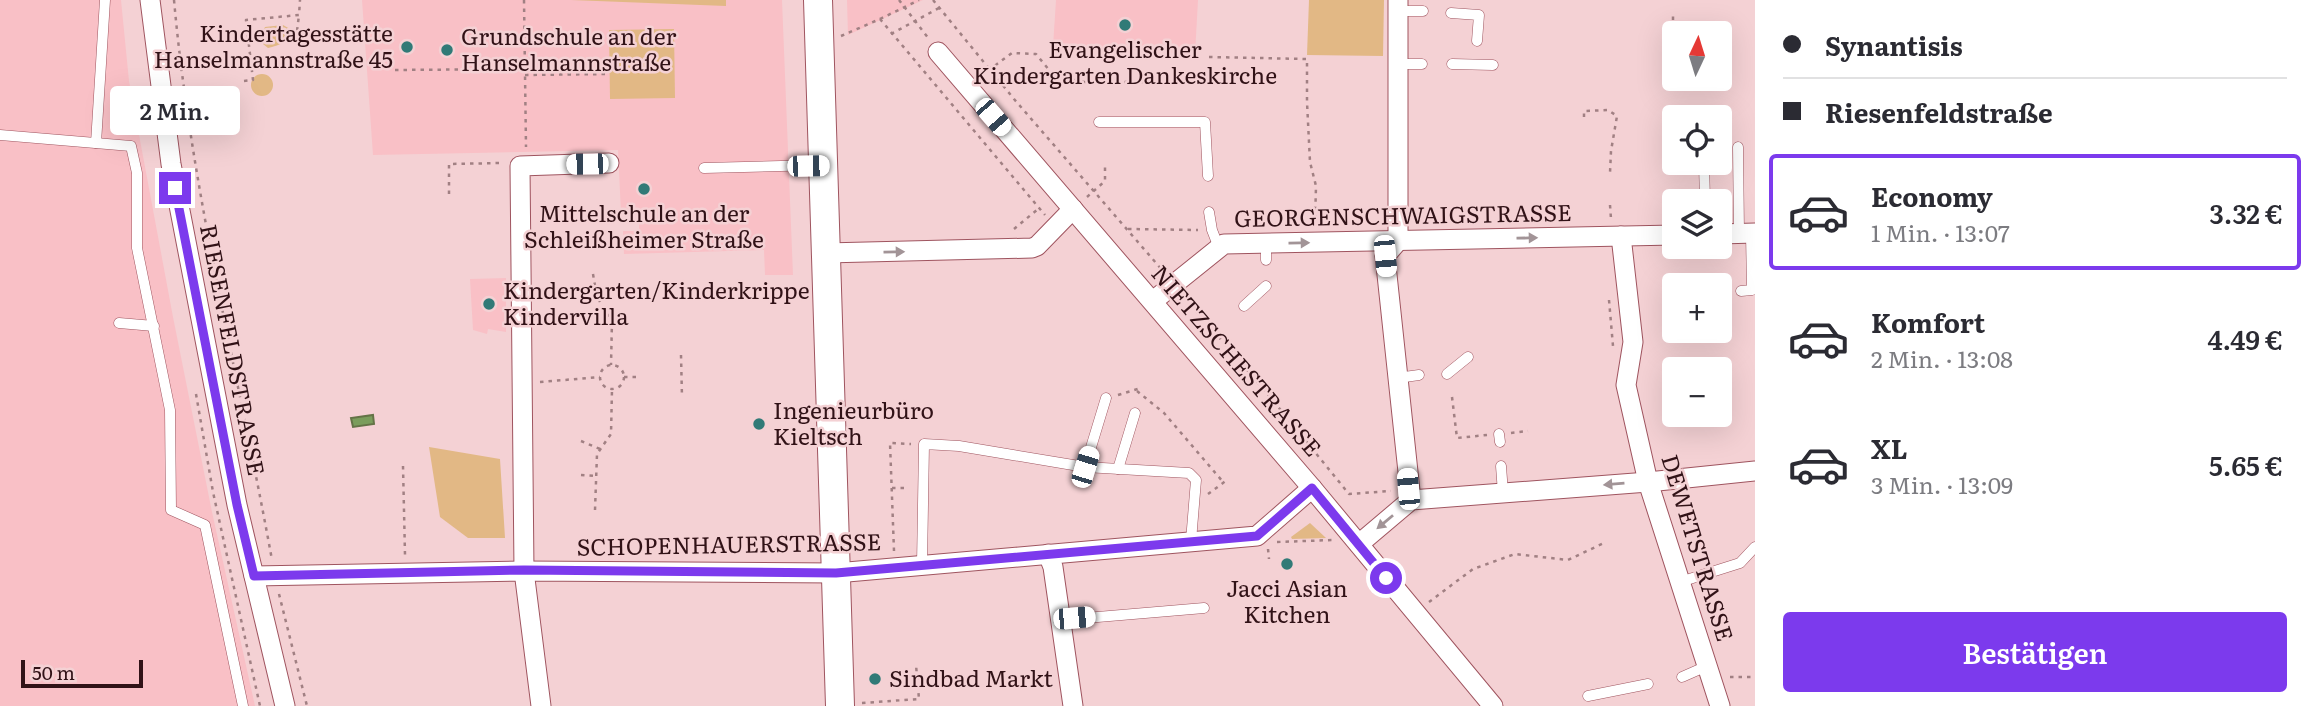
<!DOCTYPE html>
<html lang="de">
<meta charset="utf-8">
<style>
body{margin:0;font-family:Literata,serif;background:#f7f7f7;color:#2b2b33;height:100vh;display:flex;flex-direction:column;font-size:26px;white-space:nowrap}
*{box-sizing:border-box;margin:0}
p{font-size:23px;color:#7c7c81}
.icon{flex:none;width:38px;height:38px;fill:none;stroke:currentColor;stroke-width:2;stroke-linecap:round;stroke-linejoin:round}
.map{position:relative;flex:1;overflow:hidden}
.details{display:flex;flex-direction:column;background:#fff;width:560px}
.details>*{flex:none}
.guide{display:grid;align-content:center;height:154px;padding:0 28px;background:#fff}
.needle{width:46px;rotate:4deg}
.fabs{position:absolute;left:1662px;top:21px;display:grid;gap:14px}
.fabs a{display:grid;place-items:center;width:70px;height:70px;border-radius:7px;background:#fff;box-shadow:0 7px 28px #0002;font-size:35px}
.scale{position:absolute;left:21px;bottom:18px;width:122px;box-sizing:border-box;padding-left:7px;border:4px solid #311217;border-top:0;font-size:19px;line-height:24px;white-space:nowrap;color:#311217;-webkit-text-stroke:5px #f4d1d4;paint-order:stroke}
.end{position:absolute;width:32px;height:32px;margin:-16px;border:9px solid #7c3aed;background:#fff;box-shadow:0 0 0 4px #fff}
.from{border-radius:50%}
.bubble{position:absolute;height:49px;border-radius:7px;background:#fff;box-shadow:0 7px 28px #0002;font-size:23px;font-weight:600;line-height:49px;text-align:center}
.car{position:absolute;width:21px;height:42px;margin:-21px -10px;border-radius:9px;box-shadow:0 0 5px 2px #0007;background:linear-gradient(#fff 24%,#345 0 40%,#fff 0 76%,#345 0 86%,#fff 0)}
.guide b{display:flex;align-items:center;gap:24px;height:66px;font-size:26px}
.guide b+b{border-top:2px solid #e1e1e2}
.guide i{width:18px;height:18px;background:#2b2b33}
ul{padding:0;list-style:none}
li{display:flex;align-items:center;gap:21px;height:116px;margin:0 14px 10px;padding:0 14px;border:4px solid transparent;border-radius:7px}
li div{flex:1}
li b{display:block;font-size:26px}
li em{font-style:normal;font-weight:600}
li.selected{border-color:#7c3aed}
li>.icon{width:63px;height:63px;stroke-width:1.5}
.button{display:flex;gap:14px;margin-top:auto;padding:14px 28px}
.button a{flex:1;height:80px;border-radius:7px;background:#7c3aed;color:#fff;font-size:28px;font-weight:600;line-height:80px;text-align:center}
main{display:flex;flex:1;min-height:0}
.map>svg:first-child{display:block}
.built{fill:#f9c0c6}
.green{fill:#e2b885}
.water{fill:#7a9d5c;stroke:#647347;stroke-width:2}
.lines{fill:none;stroke-linecap:round;stroke-linejoin:round}
.service-casing{stroke:#9f545f;stroke-width:11}
.minor-casing{stroke:#9f545f;stroke-width:21}
.secondary-casing{stroke:#9f545f;stroke-width:30}
.path{stroke:#a18083;stroke-width:2.5;stroke-dasharray:3.5 5;stroke-linecap:butt}
.service{stroke:#fff;stroke-width:10}
.minor{stroke:#fff;stroke-width:19}
.secondary{stroke:#fff;stroke-width:28}
.oneway{fill:#a29497}
.route{stroke:#7c3aed;stroke-width:9}
.poi-dot{fill:#317a77;stroke:#f4d1d4;stroke-width:2.5}
.labels{text-anchor:middle;stroke-width:5;stroke-linejoin:round;paint-order:stroke}
.poi-label{font-size:23px;fill:#311217;stroke:#f4d1d4;text-anchor:start}
.street-label{font-size:23px;fill:#311217;stroke:#f4d1d4}
</style>
<main>
<div class="map">
<svg width="1755" height="706" viewBox="0 0 1755 706">
<rect width="100%" height="100%" fill="#f4d1d4"/>
<g class="built">
<polygon points="0,0 121,0 129,81 173,317 212,512 255,706 0,706"/>
<polygon points="362,0 782,0 793,275 765,275 764,250 624,254 623,231 639,231 639,213 621,213 618,150 373,155"/>
<polygon points="847,0 923,0 848,35"/>
<polygon points="1056,0 1198,0 1195,54 1053,47"/>
<polygon points="506,278 506,332 488,329 487,334 473,330 470,279"/>
</g>
<g class="green">
<polygon points="571,0 726,0 726,6"/>
<polygon points="1309,0 1384,0 1383,56 1307,55"/>
<path d="M283,25L290,29C291,43 279,45 268,48L263,44L260,37L265,27Z"/>
<polygon points="674,29 675,98 610,99 609,30"/>
<circle cx="262" cy="85" r="11"/>
<polygon points="429,447 500,459 505,538 468,538 440,517"/>
<polygon points="1310,523 1326,538 1292,539 1291,537"/>
</g>
<polygon class="water" points="373,415 374,424 353,427 351,418"/>
<g class="lines">
<defs>
<g id="service">
<polyline points="1398,11 1423,11"/>
<polyline points="1451,13 1479,15 1477,41"/>
<polyline points="1398,64 1422,64"/>
<polyline points="1452,64 1493,65"/>
<polyline points="1099,122 1205,122 1208,176"/>
<polyline points="0,135 131,146 137,173 137,248 170,410 171,510 205,525 243,706"/>
<polyline points="96,143 105,0"/>
<polyline points="1738,147 1739,233"/>
<polyline points="1704,163 1705,201"/>
<polyline points="704,168 819,165"/>
<polyline points="1209,212 1212,230 1219,248"/>
<polyline points="1266,244 1266,260"/>
<polyline points="1741,291 1752,290 1751,233"/>
<polyline points="1244,306 1266,286"/>
<polyline points="119,323 154,326"/>
<polyline points="1447,374 1468,357"/>
<polyline points="1397,378 1419,375"/>
<polyline points="1499,434 1500,442"/>
<polyline points="1501,466 1503,493"/>
<polyline points="1085,467 1106,398"/>
<polyline points="1118,469 1135,413"/>
<polyline points="922,565 924,444 959,446 1085,467 1189,473 1196,480 1191,541"/>
<polyline points="1680,582 1740,563 1755,547"/>
<polyline points="1060,622 1074,619 1204,608"/>
<polyline points="1682,677 1707,666"/>
<polyline points="1588,696 1648,684"/>
</g>
<g id="minor">
<polyline points="150,0 171,164 237,505 285,706"/>
<polyline points="1398,0 1398,241 1385,256 1411,500"/>
<polyline points="938,52 1312,488 1493,706"/>
<polyline points="1720,234 1755,233"/>
<polyline points="1621,236 1633,342 1626,385 1648,482 1720,706"/>
<polyline points="826,253 1032,248 1037,246 1073,209"/>
<polyline points="1153,301 1224,244 1675,235"/>
<polyline points="1359,544 1411,500 1648,482 1755,471"/>
<polyline points="1048,554 1053,567 1073,706"/>
<polyline points="254,576 524,571 836,573 1257,536 1312,488"/>
<polyline points="541,706 524,571 520,166 609,163"/>
</g>
<polyline id="secondary" points="818,0 840,706"/>
</defs>
<use href="#service" class="service-casing"/>
<use href="#minor" class="minor-casing"/>
<use href="#secondary" class="secondary-casing"/>
<g class="path">
<path d="M174,0C191,189 238,373 272,560"/>
<polyline points="524,0 526,147"/>
<polyline points="899,0 929,39"/>
<polyline points="933,0 1014,99 1163,271"/>
<polyline points="880,19 919,0"/>
<polyline points="891,34 939,8"/>
<polyline points="841,36 880,19 1045,215"/>
<polyline points="296,39 299,15"/>
<polyline points="1209,57 1307,59 1307,102 1310,162 1316,186 1315,223"/>
<polyline points="395,70 525,69"/>
<polyline points="979,70 993,67 1012,53 1036,54 1054,76 1084,82 1174,82"/>
<polyline points="1673,71 1673,12"/>
<polyline points="525,75 610,74"/>
<polyline points="244,81 253,80 246,20 299,15 300,0"/>
<polyline points="184,91 204,88"/>
<polyline points="1584,117 1584,111 1608,110 1617,116 1611,151 1610,173"/>
<polyline points="449,194 449,164 502,163"/>
<polyline points="1087,197 1105,181 1105,166"/>
<polyline points="1610,205 1611,219"/>
<polyline points="1014,229 1038,209"/>
<polyline points="1128,229 1198,230"/>
<path d="M593,274C596,293 599,306 612,320L611,365"/>
<polyline points="1185,298 1266,392 1349,494 1391,491"/>
<polyline points="1609,300 1613,346"/>
<polyline points="681,355 682,397"/>
<circle cx="612" cy="377" r="12"/>
<polyline points="624,377 638,377"/>
<polyline points="540,382 600,377"/>
<polyline points="1137,391 1164,413 1224,483"/>
<polyline points="196,394 213,492 260,706"/>
<polyline points="1118,395 1141,388"/>
<polyline points="1452,397 1457,438 1487,435"/>
<polyline points="1511,433 1528,431"/>
<polyline points="581,441 600,449"/>
<polyline points="403,466 405,555"/>
<polyline points="581,475 595,476"/>
<polyline points="892,488 909,488"/>
<polyline points="1208,494 1227,480"/>
<polyline points="595,510 597,454 611,434 612,389"/>
<polyline points="1277,542 1333,540"/>
<polyline points="1268,549 1269,559"/>
<polyline points="894,551 890,443 911,444"/>
<polyline points="279,594 307,706"/>
<polyline points="1429,602 1473,569 1515,554 1568,560 1606,542"/>
<polyline points="1730,677 1755,677"/>
<polyline points="862,703 919,699 916,665"/>
</g>
<use href="#service" class="service"/>
<use href="#minor" class="minor"/>
<use href="#secondary" class="secondary"/>
</g>
<defs><path id="oneway-solid" d="M-6-.8H1V-3.2L6.5 0L1 3.2V.8H-6Z" transform="scale(1.75)"/></defs>
<g class="oneway">
<use href="#oneway-solid" transform="translate(1527 238) rotate(-1)"/>
<use href="#oneway-solid" transform="translate(1299 243) rotate(-1)"/>
<use href="#oneway-solid" transform="translate(894 252) rotate(-1)"/>
<use href="#oneway-solid" transform="translate(1614 484) rotate(175)"/>
<use href="#oneway-solid" transform="translate(1385 522) rotate(140)"/>
</g>
<g class="lines">
<polyline class="route" points="175,188 237,505 254,576 524,570 836,573 1257,536 1312,488 1386,578"/>
</g>
<g class="poi-dot">
<circle cx="1125" cy="25" r="7"/>
<circle cx="407" cy="47" r="7"/>
<circle cx="447" cy="50" r="7"/>
<circle cx="644" cy="189" r="7"/>
<circle cx="489" cy="304" r="7"/>
<circle cx="759" cy="424" r="7"/>
<circle cx="1287" cy="564" r="7"/>
<circle cx="875" cy="679" r="7"/>
</g>
<g class="labels">
<g class="poi-label">
<text x="393" y="42" text-anchor="end">Kindertagesstätte<tspan x="393" dy="26">Hanselmannstraße 45</tspan></text>
<text x="461" y="45">Grundschule an der<tspan x="461" dy="26">Hanselmannstraße</tspan></text>
<text x="1125" y="58" text-anchor="middle">Evangelischer<tspan x="1125" dy="26">Kindergarten Dankeskirche</tspan></text>
<text x="644" y="222" text-anchor="middle">Mittelschule an der<tspan x="644" dy="26">Schleißheimer Straße</tspan></text>
<text x="503" y="299">Kindergarten/Kinderkrippe<tspan x="503" dy="26">Kindervilla</tspan></text>
<text x="773" y="419">Ingenieurbüro<tspan x="773" dy="26">Kieltsch</tspan></text>
<text x="1287" y="597" text-anchor="middle">Jacci Asian<tspan x="1287" dy="26">Kitchen</tspan></text>
<text x="889" y="687">Sindbad Markt</text>
</g>
<g class="street-label">
<text transform="translate(1403 216) rotate(-1)" y="8">GEORGENSCHWAIGSTRASSE</text>
<text transform="translate(232 350) rotate(79)" y="8">RIESENFELDSTRASSE</text>
<text transform="translate(1236 361) rotate(49)" y="8">NIETZSCHESTRASSE</text>
<text transform="translate(729 545) rotate(-1)" y="8">SCHOPENHAUERSTRASSE</text>
<text transform="translate(1697 548) rotate(73)" y="8">DEWETSTRASSE</text>
</g>
</g>
</svg>
<div class="fabs">
<a><svg class="needle" viewBox="-14 -14 28 28"><path d="M0-13l5 13h-10z" fill="#e53935"/><path d="M0 13l5-13h-10z" fill="#7c7c81"/></svg></a>
<a><svg class="icon" aria-label="locate" viewBox="0 0 24 24"><circle cx="12" cy="12" r="6"/><path d="M12 2v4M12 18v4M2 12h4M18 12h4"/></svg></a>
<a><svg class="icon" aria-label="layers" viewBox="0 0 24 24"><path d="M12 4l9 5-9 5-9-5zM3 14l9 5 9-5"/></svg></a>
<a>+</a>
<a>−</a>
</div>
<div class="scale">50 m</div>
<i class="end from" style="left:1386px;top:578px"></i>
<i class="end" style="left:175px;top:188px"></i>
<div class="bubble" style="left:110px;top:86px;width:130px">2 Min.</div>
<i class="car" style="left:993px;top:117px;rotate:139deg"></i>
<i class="car" style="left:587px;top:164px;rotate:269deg"></i>
<i class="car" style="left:808px;top:166px;rotate:89deg"></i>
<i class="car" style="left:1385px;top:256px;rotate:175deg"></i>
<i class="car" style="left:1085px;top:467px;rotate:17deg"></i>
<i class="car" style="left:1408px;top:489px;rotate:355deg"></i>
<i class="car" style="left:1074px;top:618px;rotate:85deg"></i>
</div>
<section class="details">
<div class="guide">
<b><i class="from"></i>Synantisis</b>
<b><i></i>Riesenfeldstraße</b>
</div>
<ul>
<li class="selected"><svg class="icon" aria-label="car" viewBox="0 0 24 24"><path d="M5 17H2v-5l4-1 3-4h7l3 4 3 1v5h-3M9 17h6M6 11h13"/><circle cx="7" cy="17" r="2"/><circle cx="17" cy="17" r="2"/></svg><div><b>Economy</b><p>1 Min. · 13:07</p></div><em>3.32 €</em></li>
<li><svg class="icon" aria-label="car" viewBox="0 0 24 24"><path d="M5 17H2v-5l4-1 3-4h7l3 4 3 1v5h-3M9 17h6M6 11h13"/><circle cx="7" cy="17" r="2"/><circle cx="17" cy="17" r="2"/></svg><div><b>Komfort</b><p>2 Min. · 13:08</p></div><em>4.49 €</em></li>
<li><svg class="icon" aria-label="car" viewBox="0 0 24 24"><path d="M5 17H2v-5l4-1 3-4h7l3 4 3 1v5h-3M9 17h6M6 11h13"/><circle cx="7" cy="17" r="2"/><circle cx="17" cy="17" r="2"/></svg><div><b>XL</b><p>3 Min. · 13:09</p></div><em>5.65 €</em></li>
</ul>
<div class="button"><a>Bestätigen</a></div>
</section>
</main>
